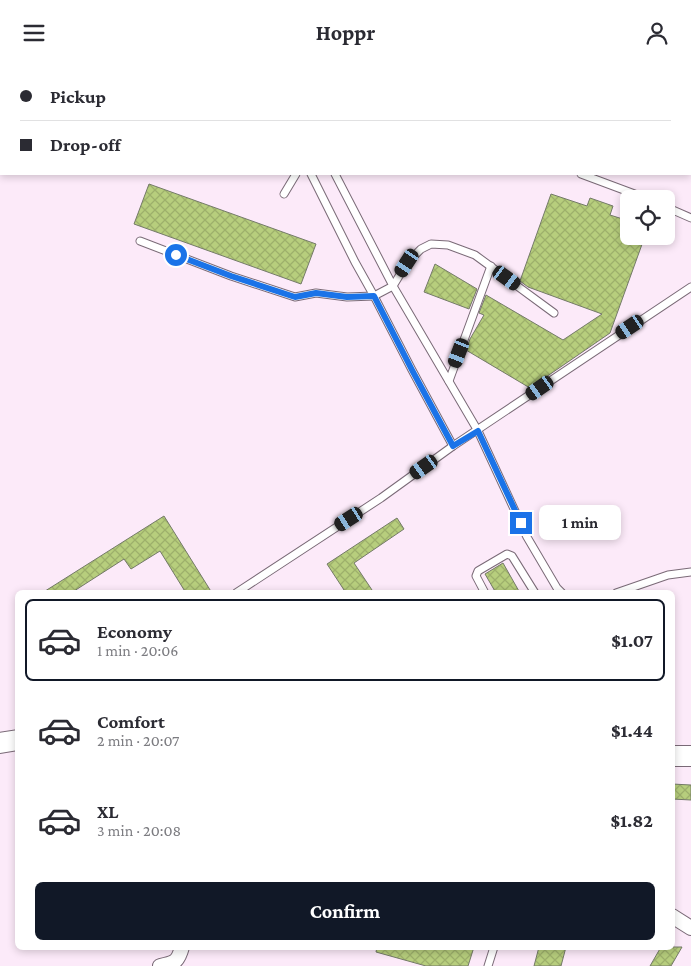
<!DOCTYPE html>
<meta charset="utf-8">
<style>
body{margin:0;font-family:"Crimson Pro",serif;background:#f7f7f7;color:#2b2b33;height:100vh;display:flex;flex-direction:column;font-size:19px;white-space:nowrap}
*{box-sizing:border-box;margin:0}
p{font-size:16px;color:#7c7c81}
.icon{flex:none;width:28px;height:28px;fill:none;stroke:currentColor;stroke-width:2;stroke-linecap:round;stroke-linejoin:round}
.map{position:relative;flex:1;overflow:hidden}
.drawer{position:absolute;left:15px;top:525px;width:660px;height:360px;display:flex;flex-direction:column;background:#fff;border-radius:8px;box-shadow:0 2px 8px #0003}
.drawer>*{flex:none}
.hud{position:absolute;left:0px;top:0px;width:691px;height:110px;box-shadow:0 2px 8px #0003;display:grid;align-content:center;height:110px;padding:0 20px;background:#fff}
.fabs{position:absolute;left:620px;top:125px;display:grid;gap:10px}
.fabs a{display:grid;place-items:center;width:55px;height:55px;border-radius:8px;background:#fff;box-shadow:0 2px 8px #0003;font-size:25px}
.end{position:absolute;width:22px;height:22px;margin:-11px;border:6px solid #1a73e8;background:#fff;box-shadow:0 0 0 2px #fff}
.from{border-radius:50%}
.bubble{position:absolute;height:35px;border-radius:8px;background:#fff;box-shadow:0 2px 8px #0003;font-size:16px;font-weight:700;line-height:35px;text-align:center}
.car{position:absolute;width:15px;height:30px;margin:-15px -8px;border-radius:6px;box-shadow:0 0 4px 1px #0007;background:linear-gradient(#222 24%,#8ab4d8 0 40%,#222 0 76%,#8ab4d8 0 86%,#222 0)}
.hud b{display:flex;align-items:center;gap:18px;height:48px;font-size:19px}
.hud b+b{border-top:1px solid #e1e1e2}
.hud i{width:12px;height:12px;background:#2b2b33}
ul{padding:9px 0 0;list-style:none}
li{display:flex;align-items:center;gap:15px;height:82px;margin:0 10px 8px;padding:0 10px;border:2px solid transparent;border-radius:8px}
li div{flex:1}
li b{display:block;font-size:19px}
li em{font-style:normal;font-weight:700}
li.selected{border-color:#111827}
li>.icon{width:45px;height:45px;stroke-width:1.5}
.button{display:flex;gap:10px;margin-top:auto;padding:10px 20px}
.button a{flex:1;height:58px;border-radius:8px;background:#111827;color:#fff;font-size:20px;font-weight:700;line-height:58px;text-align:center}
header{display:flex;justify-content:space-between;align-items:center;height:65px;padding:0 20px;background:#fff;font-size:22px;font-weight:700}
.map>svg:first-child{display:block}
.building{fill:url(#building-cross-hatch);stroke:#747a68}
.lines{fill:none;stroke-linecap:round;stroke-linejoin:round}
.lane-casing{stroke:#7a6a77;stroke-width:9}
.street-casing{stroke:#7a6a77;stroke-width:16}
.secondary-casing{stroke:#7a6a77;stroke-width:22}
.lane{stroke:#fff;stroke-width:7}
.street{stroke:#fff;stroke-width:14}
.secondary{stroke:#fff;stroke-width:20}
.route{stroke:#1a73e8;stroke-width:6}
</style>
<header><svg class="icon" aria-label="menu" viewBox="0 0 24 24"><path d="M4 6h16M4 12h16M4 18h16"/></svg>Hoppr<svg class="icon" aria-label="person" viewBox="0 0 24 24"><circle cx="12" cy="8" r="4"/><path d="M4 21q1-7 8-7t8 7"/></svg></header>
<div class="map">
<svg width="691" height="901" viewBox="0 0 691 901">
<defs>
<pattern id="building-cross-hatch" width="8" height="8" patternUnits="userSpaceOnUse" patternTransform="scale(1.25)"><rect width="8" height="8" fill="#b7ce7d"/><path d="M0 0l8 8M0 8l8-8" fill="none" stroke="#9db06b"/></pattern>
</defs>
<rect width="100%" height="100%" fill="#fceaf9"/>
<g class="building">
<polygon points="149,119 316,179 301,219 134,159"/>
<polygon points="551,129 587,141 590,133 613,141 610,150 629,156 629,171 645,171 610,268 530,323 466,285 470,274 484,250 479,248 486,230 563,275 602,249 528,222 520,216"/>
<polygon points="435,199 477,224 469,244 424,227"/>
<polygon points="164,451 212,528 186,528 160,486 131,504 124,494 71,528 42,528"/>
<polygon points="397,453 404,464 354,498 374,528 346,528 327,499"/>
<polygon points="503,498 520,528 496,528 485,509"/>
<polygon points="672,719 691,720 691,735 672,734"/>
<polygon points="377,882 474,882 468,901 426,901 376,887"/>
<polygon points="539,882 566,882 561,901 534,901"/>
<polygon points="661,882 682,882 671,901 650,901"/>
</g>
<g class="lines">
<defs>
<g id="lane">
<polyline points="240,0 244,1"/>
<polyline points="259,0 260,1"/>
<polyline points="278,0 278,1"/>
<polyline points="291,0 294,1"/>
<polyline points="311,109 355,197 374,231 412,305 453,381"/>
<polyline points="335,109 393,221 478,366 527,472 557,523 562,528"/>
<polyline points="581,109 648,134"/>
<polyline points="284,129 296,109"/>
<polyline points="666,142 691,153"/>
<polyline points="140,176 231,211 295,232 316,228 347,232 374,231 393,221 407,198 421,184 431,179 448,180 475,190 554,248"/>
<polyline points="449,316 491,201"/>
<polyline points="236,528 381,433 453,381 691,222"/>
<polyline points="485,528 476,511 478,506 507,489 512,491 535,528"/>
<polyline points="616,528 668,510 691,507"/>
<polyline points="488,901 494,882"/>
</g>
<g id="street">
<polyline points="672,851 691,863"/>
<path d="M160,901C175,898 178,897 182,882"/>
</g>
<g id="secondary">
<polyline points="0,678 18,675"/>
<polyline points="672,691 691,691"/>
</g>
</defs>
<use href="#lane" class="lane-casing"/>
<use href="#street" class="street-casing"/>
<use href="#secondary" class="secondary-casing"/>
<use href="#lane" class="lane"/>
<use href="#street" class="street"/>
<use href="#secondary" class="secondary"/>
</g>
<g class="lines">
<polyline class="route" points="176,190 231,211 295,232 316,228 347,232 374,231 412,305 453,381 478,366 521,458"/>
</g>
</svg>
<div class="fabs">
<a><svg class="icon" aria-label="locate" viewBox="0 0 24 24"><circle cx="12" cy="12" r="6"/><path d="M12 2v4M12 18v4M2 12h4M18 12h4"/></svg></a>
</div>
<i class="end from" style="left:176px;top:190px"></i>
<i class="end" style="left:521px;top:458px"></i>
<div class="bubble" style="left:539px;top:440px;width:82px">1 min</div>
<i class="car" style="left:407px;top:198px;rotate:213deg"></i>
<i class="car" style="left:507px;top:213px;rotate:126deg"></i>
<i class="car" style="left:630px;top:262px;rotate:236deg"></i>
<i class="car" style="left:459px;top:288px;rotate:201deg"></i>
<i class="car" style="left:540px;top:323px;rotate:235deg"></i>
<i class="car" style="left:424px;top:402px;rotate:235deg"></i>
<i class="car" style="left:349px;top:454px;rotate:237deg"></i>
<div class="hud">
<b><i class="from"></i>Pickup</b>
<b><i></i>Drop-off</b>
</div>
<section class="drawer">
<ul>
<li class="selected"><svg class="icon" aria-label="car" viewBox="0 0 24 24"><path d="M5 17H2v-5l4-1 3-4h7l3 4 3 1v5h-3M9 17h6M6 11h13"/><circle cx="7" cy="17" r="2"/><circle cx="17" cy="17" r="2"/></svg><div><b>Economy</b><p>1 min · 20:06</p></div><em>$1.07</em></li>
<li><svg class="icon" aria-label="car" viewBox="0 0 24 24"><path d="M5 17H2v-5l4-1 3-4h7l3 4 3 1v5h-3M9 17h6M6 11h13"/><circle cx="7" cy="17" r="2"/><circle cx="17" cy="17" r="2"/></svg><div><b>Comfort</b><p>2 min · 20:07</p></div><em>$1.44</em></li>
<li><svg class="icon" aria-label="car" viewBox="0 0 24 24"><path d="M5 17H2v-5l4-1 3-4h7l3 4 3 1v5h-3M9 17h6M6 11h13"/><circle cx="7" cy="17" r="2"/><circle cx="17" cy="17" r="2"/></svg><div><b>XL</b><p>3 min · 20:08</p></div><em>$1.82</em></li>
</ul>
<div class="button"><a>Confirm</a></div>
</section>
</div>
